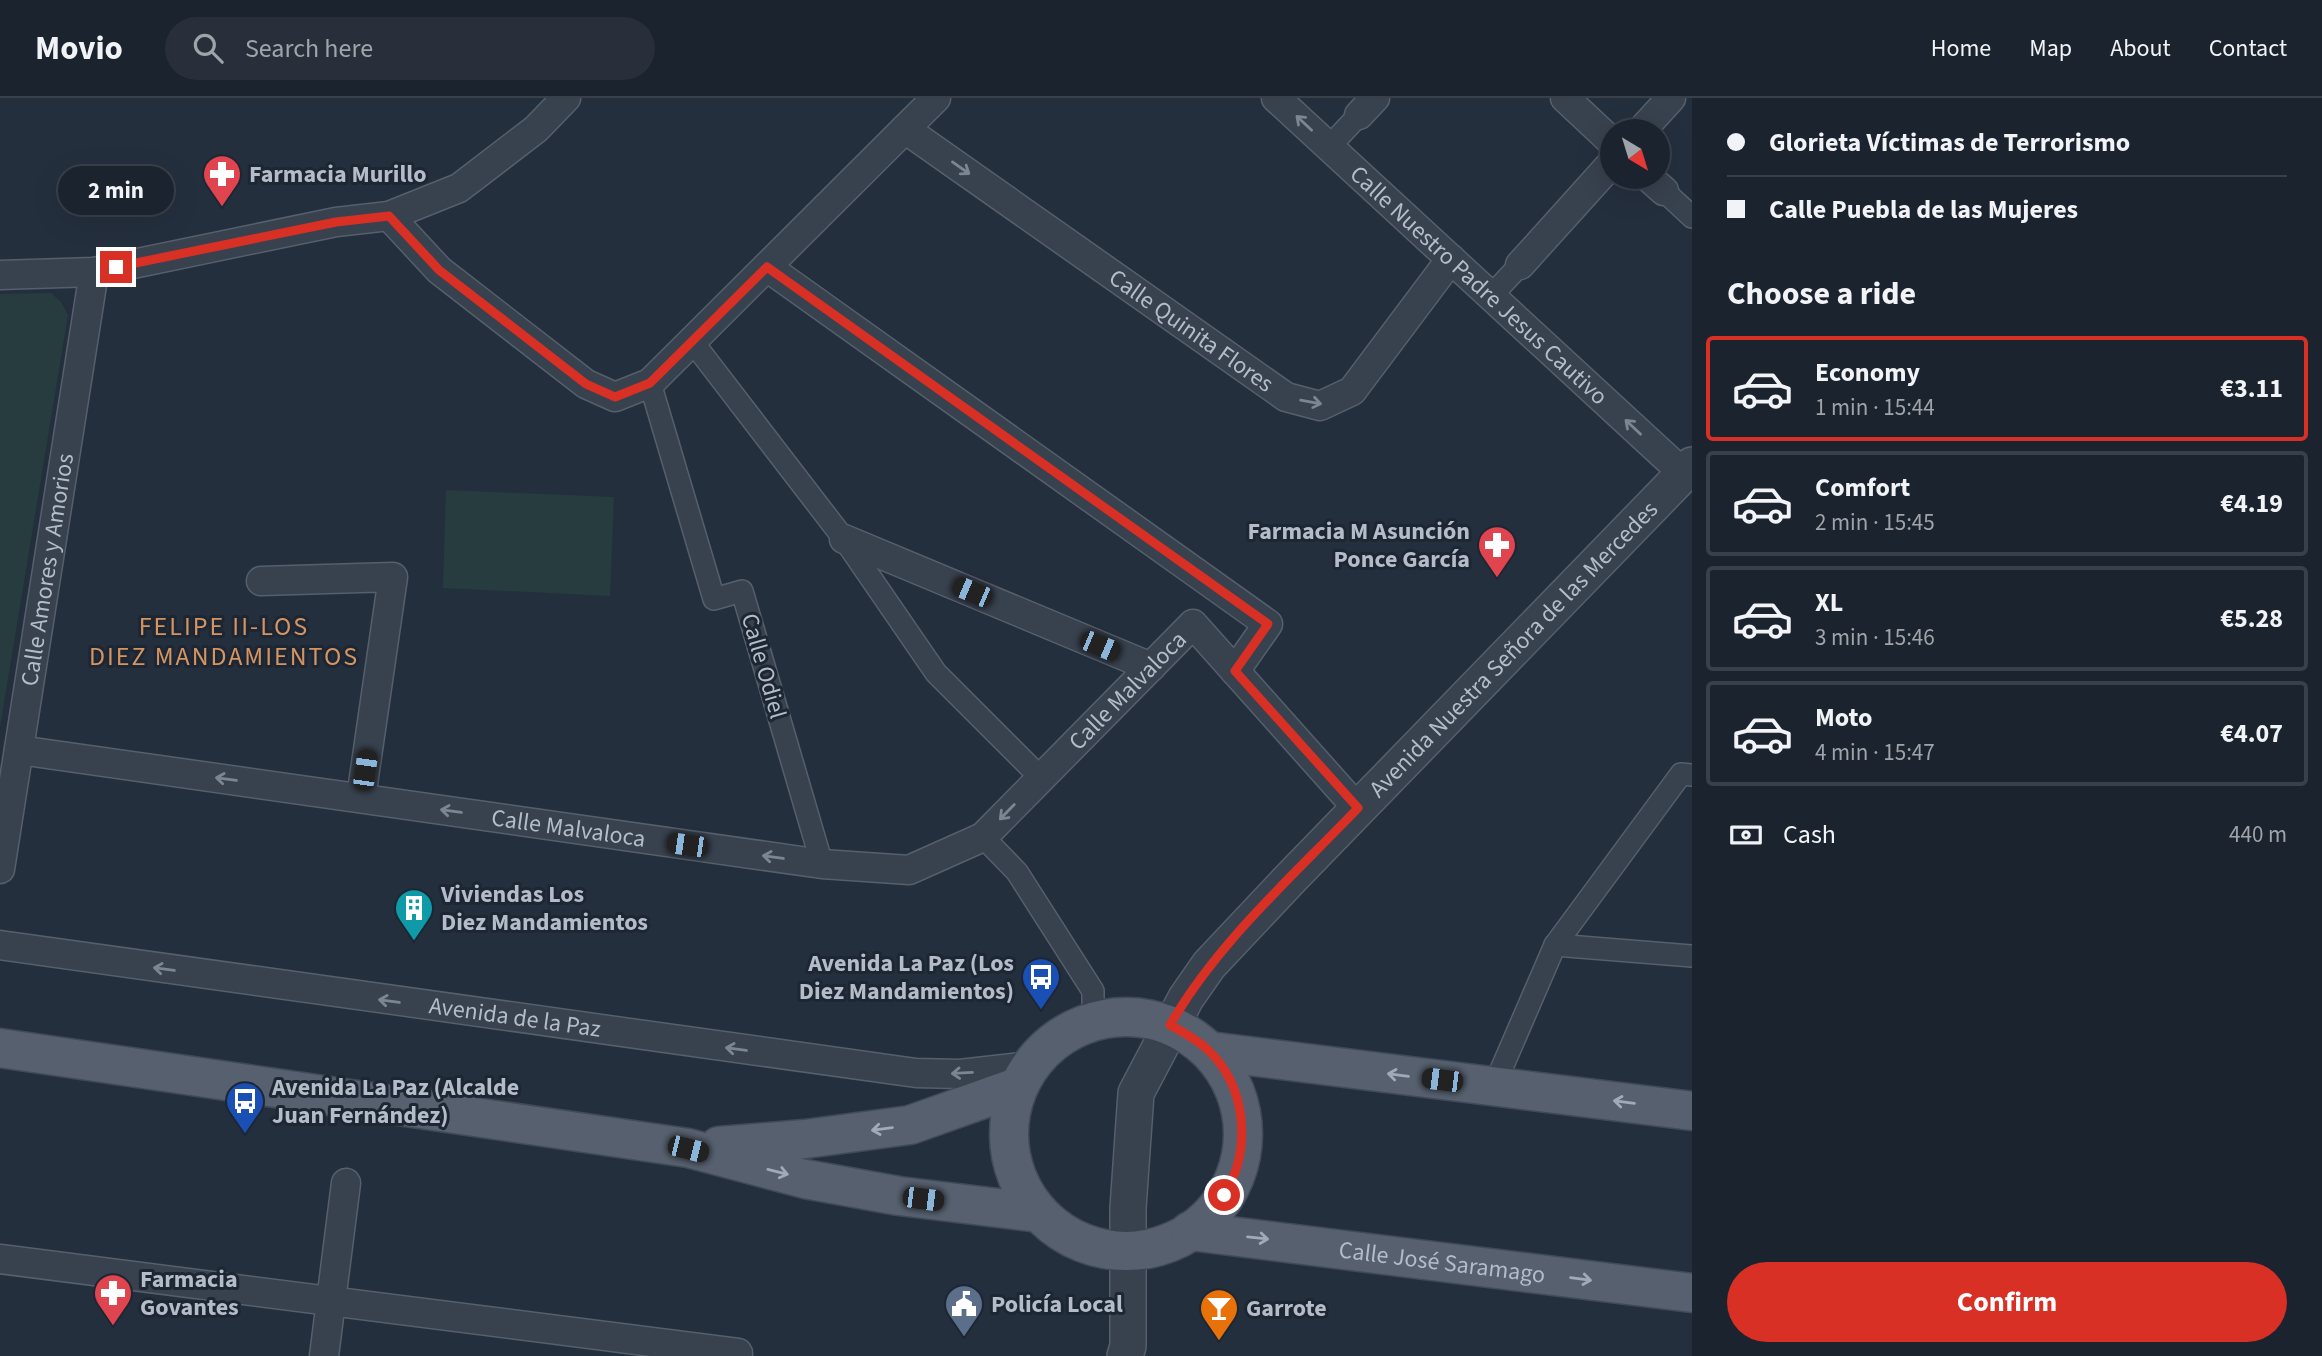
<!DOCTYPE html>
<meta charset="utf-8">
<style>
body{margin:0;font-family:"Source Sans 3",sans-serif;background:#282f3a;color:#f1f3f6;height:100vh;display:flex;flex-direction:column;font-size:26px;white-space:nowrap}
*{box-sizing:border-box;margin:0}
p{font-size:23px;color:#a0a4aa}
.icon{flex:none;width:38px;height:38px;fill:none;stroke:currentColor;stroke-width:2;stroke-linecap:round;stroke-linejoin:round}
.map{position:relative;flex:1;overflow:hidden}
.side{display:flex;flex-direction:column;background:#1b232e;width:630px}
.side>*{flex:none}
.guide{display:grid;align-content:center;height:154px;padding:0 35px;background:#1b232e}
.needle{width:46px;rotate:142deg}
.tools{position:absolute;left:1600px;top:21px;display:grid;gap:14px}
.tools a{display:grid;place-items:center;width:70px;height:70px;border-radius:50%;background:#1b232e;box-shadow:0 7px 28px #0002,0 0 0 2px #39404a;font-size:35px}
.end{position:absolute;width:32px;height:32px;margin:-16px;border:9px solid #d93025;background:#fff;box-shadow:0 0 0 4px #fff}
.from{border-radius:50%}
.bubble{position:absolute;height:49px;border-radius:24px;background:#1b232e;box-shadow:0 7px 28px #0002,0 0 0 2px #39404a;font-size:23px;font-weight:700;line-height:49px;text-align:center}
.car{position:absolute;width:21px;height:42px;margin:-21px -10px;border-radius:9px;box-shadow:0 0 5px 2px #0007;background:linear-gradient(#222 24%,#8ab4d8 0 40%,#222 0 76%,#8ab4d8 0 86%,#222 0)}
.guide b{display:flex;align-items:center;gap:24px;height:66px;font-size:26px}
.guide b+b{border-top:2px solid #39404a}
.guide i{width:18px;height:18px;background:#f1f3f6}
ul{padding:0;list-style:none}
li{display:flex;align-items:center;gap:21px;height:105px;margin:0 14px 10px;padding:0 21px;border:4px solid #39404a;border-radius:7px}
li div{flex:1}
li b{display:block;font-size:26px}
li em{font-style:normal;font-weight:700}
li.selected{border-color:#d93025}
li>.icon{width:63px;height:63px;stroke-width:1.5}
h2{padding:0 35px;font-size:32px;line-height:84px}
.pay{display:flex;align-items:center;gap:18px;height:77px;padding:0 35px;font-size:26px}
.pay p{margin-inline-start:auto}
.cta{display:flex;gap:14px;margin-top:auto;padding:14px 35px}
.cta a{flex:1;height:80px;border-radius:42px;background:#d93025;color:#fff;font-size:28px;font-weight:700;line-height:80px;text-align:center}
header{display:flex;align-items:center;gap:42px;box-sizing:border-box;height:98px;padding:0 35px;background:#1b232e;border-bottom:2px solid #39404a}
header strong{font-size:33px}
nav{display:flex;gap:38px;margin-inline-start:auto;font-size:24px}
.search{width:490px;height:63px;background:#282f3a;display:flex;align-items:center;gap:18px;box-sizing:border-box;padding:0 24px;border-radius:38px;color:#a0a4aa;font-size:26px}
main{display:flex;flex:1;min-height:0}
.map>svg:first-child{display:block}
.green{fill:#263c3f}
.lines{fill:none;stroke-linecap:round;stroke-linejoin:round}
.pedestrian-casing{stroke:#565f6c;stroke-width:24}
.minor-casing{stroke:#565f6c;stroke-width:31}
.tertiary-casing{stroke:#565f6c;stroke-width:38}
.primary-casing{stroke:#414a57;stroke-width:41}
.pedestrian{stroke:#38414e;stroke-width:21}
.minor{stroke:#38414e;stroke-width:28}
.tertiary{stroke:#38414e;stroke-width:35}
.primary{stroke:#56606e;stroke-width:38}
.oneway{stroke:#7c8592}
.oneway2{stroke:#a1aab7}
.route{stroke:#d93025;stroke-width:9}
.labels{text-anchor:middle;stroke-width:6;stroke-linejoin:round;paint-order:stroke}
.poi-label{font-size:24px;font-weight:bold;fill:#b4bcc9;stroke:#1d2633;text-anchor:start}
.street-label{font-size:24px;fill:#b4bcc9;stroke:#1d2633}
.neighbourhood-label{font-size:26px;letter-spacing:2px;fill:#d59563;stroke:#1d2633}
</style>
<header>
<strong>Movio</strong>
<div class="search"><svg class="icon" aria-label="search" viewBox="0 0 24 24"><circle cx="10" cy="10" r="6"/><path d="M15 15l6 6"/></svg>Search here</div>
<nav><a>Home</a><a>Map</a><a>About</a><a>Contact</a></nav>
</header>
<main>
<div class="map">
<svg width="1692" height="1258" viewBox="0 0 1692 1258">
<rect width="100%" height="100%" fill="#242f3e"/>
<g class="green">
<polygon points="51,195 61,204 68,217 0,629 0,196"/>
<polygon points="446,392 614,399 610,498 443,490"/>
</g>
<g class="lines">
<defs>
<g id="pedestrian">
<polyline points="1329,49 1359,17"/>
<polyline points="1664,93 1692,119"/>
<polyline points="1491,198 1520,167"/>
<polyline points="692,243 844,441 936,575 1041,680"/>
<polyline points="650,285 714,501 742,493 822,766"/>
<polyline points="983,739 1017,774 1093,893 1093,923"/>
<polyline points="1555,847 1692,858"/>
<polyline points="1494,988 1555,847 1681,676 1692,677"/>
</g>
<g id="minor">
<path id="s1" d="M1276,0L1683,375"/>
<polyline points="1565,0 1612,44"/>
<polyline points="1359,17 1375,0"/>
<path id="s2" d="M905,31L1286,299L1320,308L1352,293L1451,161"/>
<polyline points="1641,33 1671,0"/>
<polyline points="1648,79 1664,93"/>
<polyline points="389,118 439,172 586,286 615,299 650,285 936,0"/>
<polyline points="1520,167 1612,65"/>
<polyline points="767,169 1268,526 1235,573"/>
<polyline points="0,177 94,174 336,124 389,118 459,90 536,31 566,0"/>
<polyline points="844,441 1151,569"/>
<polyline points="261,483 393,479 361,700"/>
<path id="s3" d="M19,652L822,766L909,772L983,739L1193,526L1358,711"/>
<path id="s4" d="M0,771L94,174"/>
<path id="s5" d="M0,847L916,975L960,976L1029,968"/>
<polyline points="0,1161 738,1255"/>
<polyline points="324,1258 346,1085"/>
</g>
<g id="tertiary">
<path id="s6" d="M1125,1258L1128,1248V1110L1136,995L1186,900L1209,867L1290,781L1692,367"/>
</g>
<g id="primary">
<circle cx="1126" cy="1036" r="117"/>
<polyline points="0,950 688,1050 805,1081 899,1098 1039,1115"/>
<polyline points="1209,953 1692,1013"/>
<polyline points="719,1048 805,1041 910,1027 1017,989"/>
<path id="s7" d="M1190,1133L1692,1195"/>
</g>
</defs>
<use href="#pedestrian" class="pedestrian-casing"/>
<use href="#minor" class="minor-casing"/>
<use href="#tertiary" class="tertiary-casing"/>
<use href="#primary" class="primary-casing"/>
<use href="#pedestrian" class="pedestrian"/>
<use href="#minor" class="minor"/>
<use href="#tertiary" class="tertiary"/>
<use href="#primary" class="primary"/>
</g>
<defs><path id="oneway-shaft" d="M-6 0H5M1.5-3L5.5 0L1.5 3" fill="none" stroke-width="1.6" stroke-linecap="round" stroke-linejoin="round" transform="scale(1.75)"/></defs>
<g class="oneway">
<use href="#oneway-shaft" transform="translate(1304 25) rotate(-137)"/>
<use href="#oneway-shaft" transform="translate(961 70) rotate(35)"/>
<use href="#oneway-shaft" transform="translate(1311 304) rotate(10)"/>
<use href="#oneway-shaft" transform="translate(1633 329) rotate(-137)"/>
<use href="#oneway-shaft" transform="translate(226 681) rotate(-172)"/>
<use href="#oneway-shaft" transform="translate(451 713) rotate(-172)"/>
<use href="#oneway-shaft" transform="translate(1007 714) rotate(134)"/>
<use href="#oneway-shaft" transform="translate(773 759) rotate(-172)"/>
<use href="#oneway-shaft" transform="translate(164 871) rotate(-172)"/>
<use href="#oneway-shaft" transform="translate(389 903) rotate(-172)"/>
<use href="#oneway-shaft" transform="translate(736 951) rotate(-172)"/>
<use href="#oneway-shaft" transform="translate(962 975) rotate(177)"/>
</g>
<g class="oneway2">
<use href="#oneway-shaft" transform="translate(1398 977) rotate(-173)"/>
<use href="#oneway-shaft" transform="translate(1624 1004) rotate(-173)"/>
<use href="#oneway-shaft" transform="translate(882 1031) rotate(172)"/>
<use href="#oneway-shaft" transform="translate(778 1074) rotate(14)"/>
<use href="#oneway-shaft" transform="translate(1258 1140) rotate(6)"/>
<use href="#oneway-shaft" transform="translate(1581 1181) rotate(7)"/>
</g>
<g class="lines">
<path class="route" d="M116,169L336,124L389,118L439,172L586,286L615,299L650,285L767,169L1268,526L1235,573L1358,710C1293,778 1217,845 1170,927C1183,934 1196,941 1207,951C1247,988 1252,1052 1224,1097"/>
</g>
<defs>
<symbol id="pharmacy-pin" viewBox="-11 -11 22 30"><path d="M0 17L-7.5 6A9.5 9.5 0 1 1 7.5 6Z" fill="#e0444e" stroke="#1d2633"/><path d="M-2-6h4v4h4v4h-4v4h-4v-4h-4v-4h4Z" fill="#fff"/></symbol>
<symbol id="building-pin" viewBox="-11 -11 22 30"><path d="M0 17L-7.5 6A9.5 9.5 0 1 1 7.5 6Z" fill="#0f9aa8" stroke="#1d2633"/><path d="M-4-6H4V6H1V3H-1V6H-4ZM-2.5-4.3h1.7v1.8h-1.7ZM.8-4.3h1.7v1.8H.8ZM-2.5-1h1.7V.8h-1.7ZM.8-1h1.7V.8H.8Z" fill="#fff"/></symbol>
<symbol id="bus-pin" viewBox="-11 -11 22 30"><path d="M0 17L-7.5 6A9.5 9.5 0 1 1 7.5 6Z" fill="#1a4fb4" stroke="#1d2633"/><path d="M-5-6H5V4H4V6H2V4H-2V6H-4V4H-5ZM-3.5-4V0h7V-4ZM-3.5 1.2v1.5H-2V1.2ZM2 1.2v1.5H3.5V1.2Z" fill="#fff"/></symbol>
<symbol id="civic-pin" viewBox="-11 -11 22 30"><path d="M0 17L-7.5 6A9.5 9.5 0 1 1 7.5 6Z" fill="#5c6f8a" stroke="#1d2633"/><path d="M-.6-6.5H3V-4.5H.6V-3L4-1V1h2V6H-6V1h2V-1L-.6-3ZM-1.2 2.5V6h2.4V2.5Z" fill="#fff"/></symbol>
<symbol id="bar-pin" viewBox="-11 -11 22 30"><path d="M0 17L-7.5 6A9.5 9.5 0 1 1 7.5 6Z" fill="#e8710a" stroke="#1d2633"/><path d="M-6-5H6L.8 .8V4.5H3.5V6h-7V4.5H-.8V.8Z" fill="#fff"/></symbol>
</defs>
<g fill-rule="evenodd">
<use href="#pharmacy-pin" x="200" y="54" width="44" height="60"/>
<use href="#pharmacy-pin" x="1475" y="425" width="44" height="60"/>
<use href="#building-pin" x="392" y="788" width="44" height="60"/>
<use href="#bus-pin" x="1019" y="857" width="44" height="60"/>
<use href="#bus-pin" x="223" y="981" width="44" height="60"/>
<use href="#pharmacy-pin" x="91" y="1173" width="44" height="60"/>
<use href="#civic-pin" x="942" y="1184" width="44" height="60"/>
<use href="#bar-pin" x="1197" y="1188" width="44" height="60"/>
</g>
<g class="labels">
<g class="poi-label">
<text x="249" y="84">Farmacia Murillo</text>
<text x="1470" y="441" text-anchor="end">Farmacia M Asunción<tspan x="1470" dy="28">Ponce García</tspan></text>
<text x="441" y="804">Viviendas Los<tspan x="441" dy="28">Diez Mandamientos</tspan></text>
<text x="1014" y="873" text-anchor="end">Avenida La Paz (Los<tspan x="1014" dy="28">Diez Mandamientos)</tspan></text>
<text x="272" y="997">Avenida La Paz (Alcalde<tspan x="272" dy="28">Juan Fernández)</tspan></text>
<text x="140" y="1189">Farmacia<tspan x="140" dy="28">Govantes</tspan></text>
<text x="991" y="1214">Policía Local</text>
<text x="1246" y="1218">Garrote</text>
</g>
<g class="street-label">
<text dy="8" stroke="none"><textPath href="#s1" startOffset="276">Calle Nuestro Padre Jesus Cautivo</textPath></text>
<text dy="8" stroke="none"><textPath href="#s2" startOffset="350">Calle Quinita Flores</textPath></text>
<text dy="8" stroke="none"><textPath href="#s4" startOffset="303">Calle Amores y Amorios</textPath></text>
<text dy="8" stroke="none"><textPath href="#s6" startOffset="850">Avenida Nuestra Señora de las Mercedes</textPath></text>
<text transform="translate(764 568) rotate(74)" y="8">Calle Odiel</text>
<text dy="8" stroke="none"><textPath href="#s3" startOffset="1185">Calle Malvaloca</textPath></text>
<text dy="8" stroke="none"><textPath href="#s3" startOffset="555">Calle Malvaloca</textPath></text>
<text dy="8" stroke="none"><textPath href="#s5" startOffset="520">Avenida de la Paz</textPath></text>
<text dy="8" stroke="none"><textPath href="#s7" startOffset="254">Calle José Saramago</textPath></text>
</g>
<g class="neighbourhood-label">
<text x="224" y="537">FELIPE II-LOS<tspan x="224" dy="30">DIEZ MANDAMIENTOS</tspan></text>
</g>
</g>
</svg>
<div class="tools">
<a><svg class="needle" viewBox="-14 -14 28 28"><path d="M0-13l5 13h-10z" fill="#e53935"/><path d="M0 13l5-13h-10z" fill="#a0a4aa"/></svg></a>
</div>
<i class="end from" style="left:1224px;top:1097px"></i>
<i class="end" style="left:116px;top:169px"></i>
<div class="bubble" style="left:58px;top:68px;width:116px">2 min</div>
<i class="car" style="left:972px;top:494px;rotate:293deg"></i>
<i class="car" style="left:1100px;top:548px;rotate:113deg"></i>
<i class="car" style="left:365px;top:672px;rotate:8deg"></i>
<i class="car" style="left:687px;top:747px;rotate:278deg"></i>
<i class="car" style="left:1442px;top:982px;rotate:277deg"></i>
<i class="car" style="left:688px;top:1051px;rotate:104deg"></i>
<i class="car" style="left:923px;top:1101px;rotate:97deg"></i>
</div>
<section class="side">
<div class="guide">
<b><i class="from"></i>Glorieta Víctimas de Terrorismo</b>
<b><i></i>Calle Puebla de las Mujeres</b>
</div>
<h2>Choose a ride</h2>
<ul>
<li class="selected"><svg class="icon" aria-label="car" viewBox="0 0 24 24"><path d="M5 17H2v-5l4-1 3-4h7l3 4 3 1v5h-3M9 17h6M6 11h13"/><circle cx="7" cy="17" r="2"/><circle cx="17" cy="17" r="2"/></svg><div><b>Economy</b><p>1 min · 15:44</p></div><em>€3.11</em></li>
<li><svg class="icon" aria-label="car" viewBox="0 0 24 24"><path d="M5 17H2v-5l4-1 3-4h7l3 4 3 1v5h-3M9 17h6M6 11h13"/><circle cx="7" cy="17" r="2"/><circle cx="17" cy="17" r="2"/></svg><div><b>Comfort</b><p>2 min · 15:45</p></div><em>€4.19</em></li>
<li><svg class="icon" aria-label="car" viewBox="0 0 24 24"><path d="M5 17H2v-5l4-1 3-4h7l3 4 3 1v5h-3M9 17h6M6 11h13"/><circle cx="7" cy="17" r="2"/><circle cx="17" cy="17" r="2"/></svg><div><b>XL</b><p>3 min · 15:46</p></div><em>€5.28</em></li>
<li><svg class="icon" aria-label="car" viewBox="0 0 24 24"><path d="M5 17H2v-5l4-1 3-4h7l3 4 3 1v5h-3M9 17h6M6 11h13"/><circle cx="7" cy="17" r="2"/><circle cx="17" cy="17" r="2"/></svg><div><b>Moto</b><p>4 min · 15:47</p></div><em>€4.07</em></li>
</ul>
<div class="pay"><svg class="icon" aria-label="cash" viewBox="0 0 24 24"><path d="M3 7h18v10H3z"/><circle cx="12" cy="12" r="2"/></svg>Cash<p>440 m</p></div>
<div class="cta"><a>Confirm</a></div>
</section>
</main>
